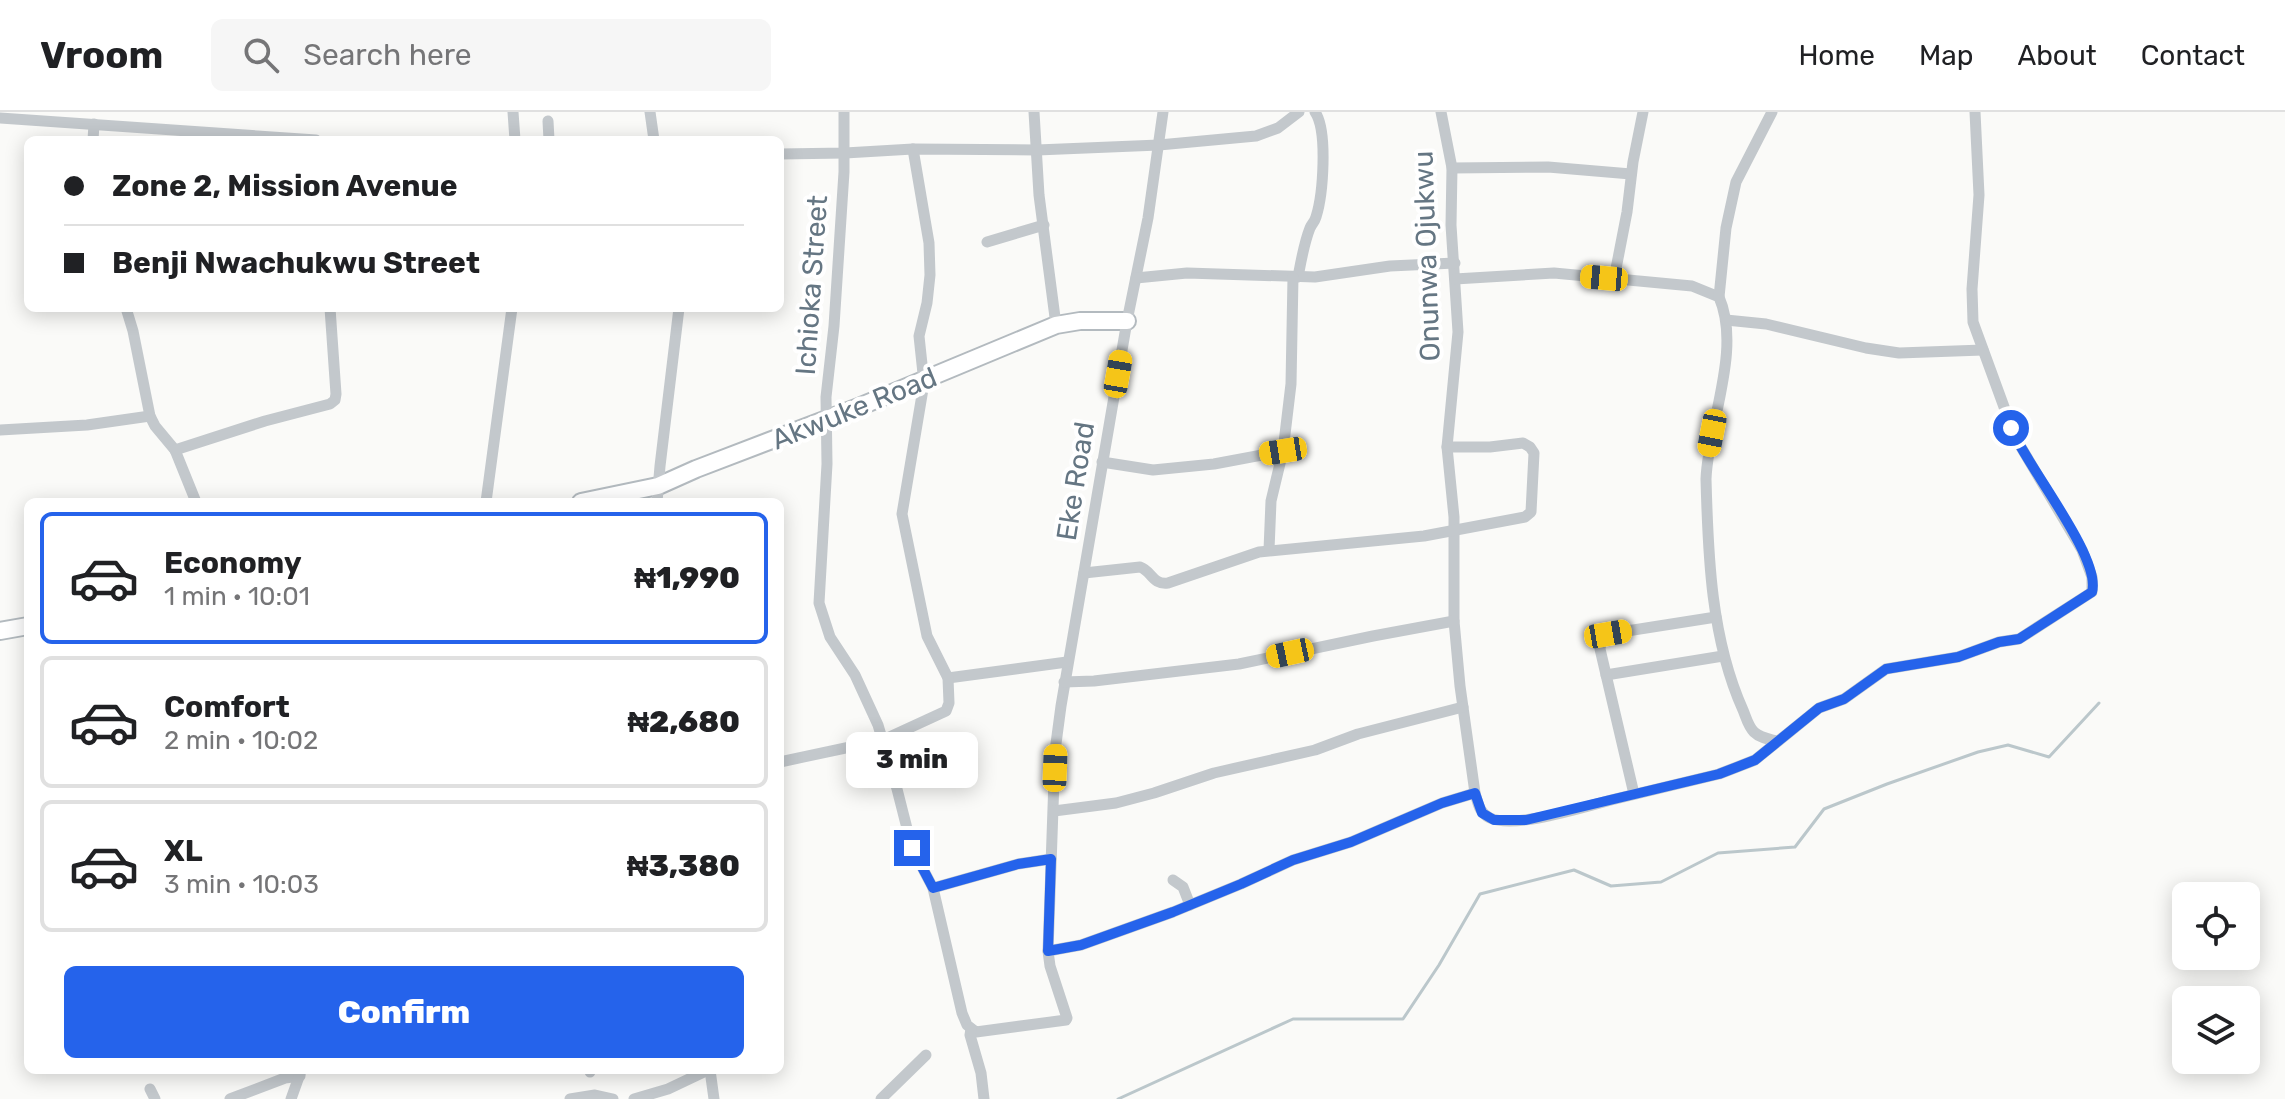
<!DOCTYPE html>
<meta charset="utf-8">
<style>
body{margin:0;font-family:Rubik,sans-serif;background:#f6f6f6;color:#202124;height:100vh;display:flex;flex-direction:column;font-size:30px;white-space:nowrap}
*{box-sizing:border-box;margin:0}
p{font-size:26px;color:#757577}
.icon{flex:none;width:44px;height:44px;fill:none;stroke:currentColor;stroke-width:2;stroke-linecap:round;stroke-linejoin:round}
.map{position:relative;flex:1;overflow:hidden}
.panel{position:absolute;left:24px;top:386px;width:760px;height:576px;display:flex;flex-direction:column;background:#fff;border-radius:12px;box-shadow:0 4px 20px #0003}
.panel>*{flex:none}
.banner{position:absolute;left:24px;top:24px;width:760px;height:176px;border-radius:12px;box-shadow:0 4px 20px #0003;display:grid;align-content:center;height:176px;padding:0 40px;background:#fff}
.fabs{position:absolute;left:2172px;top:770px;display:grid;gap:16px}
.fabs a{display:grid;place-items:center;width:88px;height:88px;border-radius:12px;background:#fff;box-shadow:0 4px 20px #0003;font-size:40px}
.end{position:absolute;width:36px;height:36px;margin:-18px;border:10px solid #2563eb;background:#fff;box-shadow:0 0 0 4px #fff}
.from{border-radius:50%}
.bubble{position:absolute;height:56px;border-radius:12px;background:#fff;box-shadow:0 4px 20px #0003;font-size:26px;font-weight:800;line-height:56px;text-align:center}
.car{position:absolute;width:24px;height:48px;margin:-24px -12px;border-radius:10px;box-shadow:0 0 6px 2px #0007;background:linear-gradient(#f5c518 24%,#345 0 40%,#f5c518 0 76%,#345 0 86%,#f5c518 0)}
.banner b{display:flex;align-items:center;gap:28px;height:76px;font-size:30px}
.banner b+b{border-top:2px solid #e0e0e0}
.banner i{width:20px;height:20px;background:#202124}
ul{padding:14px 0 0;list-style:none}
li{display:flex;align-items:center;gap:24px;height:132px;margin:0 16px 12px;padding:0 24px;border:4px solid #e0e0e0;border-radius:12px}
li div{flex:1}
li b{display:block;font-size:30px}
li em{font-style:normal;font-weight:800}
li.selected{border-color:#2563eb}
li>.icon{width:72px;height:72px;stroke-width:1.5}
.action{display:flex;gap:16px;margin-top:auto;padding:16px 40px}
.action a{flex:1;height:92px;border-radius:12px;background:#2563eb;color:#fff;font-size:32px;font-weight:800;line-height:92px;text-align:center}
header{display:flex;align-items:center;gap:48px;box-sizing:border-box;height:112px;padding:0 40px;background:#fff;border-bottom:2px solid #e0e0e0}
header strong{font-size:38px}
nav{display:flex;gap:44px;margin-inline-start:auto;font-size:28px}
.search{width:560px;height:72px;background:#f6f6f6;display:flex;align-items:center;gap:20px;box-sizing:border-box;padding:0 28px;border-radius:12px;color:#757577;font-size:30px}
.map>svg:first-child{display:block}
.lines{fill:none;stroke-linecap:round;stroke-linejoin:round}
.stream{stroke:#bbc7cb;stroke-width:3}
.secondary-casing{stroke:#b3babf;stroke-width:20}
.street{stroke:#c3c8cc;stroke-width:11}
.secondary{stroke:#fff;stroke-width:16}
.route{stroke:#2563eb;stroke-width:10}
.labels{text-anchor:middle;stroke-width:8;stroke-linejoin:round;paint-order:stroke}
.street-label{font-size:28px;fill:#657683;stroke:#fff}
</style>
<header>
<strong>Vroom</strong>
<div class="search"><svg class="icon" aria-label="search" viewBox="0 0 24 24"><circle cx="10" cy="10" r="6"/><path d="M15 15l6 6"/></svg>Search here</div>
<nav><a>Home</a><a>Map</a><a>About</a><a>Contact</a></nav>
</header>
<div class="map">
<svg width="2285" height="987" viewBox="0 0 2285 987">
<rect width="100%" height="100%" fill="#fafaf8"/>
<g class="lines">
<polyline class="stream" points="1118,987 1293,907 1403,907 1439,853 1480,782 1574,758 1611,774 1661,770 1718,741 1795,735 1824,697 1887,672 1978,640 2008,633 2049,645 2099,591"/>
<defs>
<g id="secondary">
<polyline points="581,390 658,374 696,357 861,294 1056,213 1080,209 1127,209"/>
<polyline points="0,519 28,514"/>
</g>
</defs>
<use href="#secondary" class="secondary-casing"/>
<g class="street">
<polyline points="513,0 515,28"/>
<polyline points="650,0 654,28"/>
<polyline points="844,0 844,60 834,214 826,285 827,352 819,491 830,525 855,563 878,613 897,677 912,736 933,776 962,901 967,913 976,920 1066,908 1067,906 1050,854 1048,839 1055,639 1061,594 1127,209 1148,106 1163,0"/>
<polyline points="1034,0 1039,83 1056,213"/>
<path d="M1441,0L1452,56L1451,113L1458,220L1447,335L1454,405V509L1460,574L1475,681C1478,691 1479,701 1490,706C1516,717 1583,695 1611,688C1647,679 1683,671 1719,662L1755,648L1819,596L1844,587L1886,557L1958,545L1999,530L2019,527L2092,480V465L2082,438L2015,325L1973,210L1972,177L1979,83L1975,0"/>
<polyline points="0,6 316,28"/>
<polyline points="548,9 549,28"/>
<polyline points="93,28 94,12"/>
<polyline points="780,42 845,41 913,37 1037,38 1159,33 1256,24 1278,16 1299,0"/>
<polyline points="1452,56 1548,55 1631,62"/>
<polyline points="987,130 1044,113"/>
<path d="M1298,165C1301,149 1304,131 1310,116C1313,110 1314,111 1316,105C1323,83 1328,19 1315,0"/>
<polyline points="1136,166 1187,161 1315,165 1390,154 1455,151"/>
<path d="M1455,167L1554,161L1692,174L1719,185C1742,238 1708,311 1706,367C1708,444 1711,527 1743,598C1746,605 1748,614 1754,620C1760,626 1769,627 1777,629"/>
<polyline points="1614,167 1627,100 1633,50 1643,0"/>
<polyline points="1719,185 1726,116 1736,70 1772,0"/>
<polyline points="126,196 133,219 150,304 155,314 175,338 196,390"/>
<polyline points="1726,208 1766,212 1866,236 1899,241 1983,238"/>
<polyline points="0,318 87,313 150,304"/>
<polyline points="175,338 265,309 330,292 335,288 336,282 330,196"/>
<polyline points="1102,350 1153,358 1214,352 1283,339"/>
<polyline points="486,390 512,196"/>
<polyline points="657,390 660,354 679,196"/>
<polyline points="1269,438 1271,389 1283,339 1291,272 1293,165"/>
<path d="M1084,461L1140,455C1152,459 1152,473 1168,471L1259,440L1424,424L1525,405L1531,400L1534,341L1530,335L1523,331L1490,335H1447"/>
<polyline points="1606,563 1723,544"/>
<polyline points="948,566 1067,550"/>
<polyline points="1064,570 1094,569 1239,552 1373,524 1454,509"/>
<polyline points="780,650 883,628 946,599 949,591 948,566 927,524 902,402 924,271 919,224 927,191 930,163 929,131 913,37"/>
<polyline points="1634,682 1600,537 1602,526 1608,522 1716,505"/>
<polyline points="1054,699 1116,691 1154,681 1214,661 1315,638 1358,622 1463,595"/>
<polyline points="1173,768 1183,775 1190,793"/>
<polyline points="933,776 1018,752 1051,747"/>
<polyline points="1048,839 1081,833 1173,800 1241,772 1293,748 1351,730 1442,691 1475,681"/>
<polyline points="971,917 970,923 981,961 984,987"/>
<polyline points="590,958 590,960"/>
<polyline points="710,958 714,987"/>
<polyline points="150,977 155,987"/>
<polyline points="230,987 285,966 300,964"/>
<polyline points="291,987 301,959"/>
<polyline points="570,987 595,983 613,987"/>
<polyline points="634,987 668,977 708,958"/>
<polyline points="881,987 926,943"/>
</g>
<use href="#secondary" class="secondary"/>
</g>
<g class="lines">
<path class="route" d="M912,736L933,776L1018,752L1051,747L1048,839L1081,833L1173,800L1241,772L1293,748L1351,730L1442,691L1475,681L1482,701L1494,708H1526L1719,662L1755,648L1819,596L1844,587L1886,557L1958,545L1999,530L2019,527L2092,480C2102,446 2026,353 2011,316"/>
</g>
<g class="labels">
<g class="street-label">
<text transform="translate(1426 144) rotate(-92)" y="10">Onunwa Ojukwu</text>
<text transform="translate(811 173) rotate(-86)" y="10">Ichioka Street</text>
<text transform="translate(854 296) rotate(-22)" y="10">Akwuke Road</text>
<text transform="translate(1075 369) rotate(-81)" y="10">Eke Road</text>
</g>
</g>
</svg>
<div class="fabs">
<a><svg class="icon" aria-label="locate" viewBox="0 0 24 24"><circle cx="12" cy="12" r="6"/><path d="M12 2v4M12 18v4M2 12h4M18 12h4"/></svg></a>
<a><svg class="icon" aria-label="layers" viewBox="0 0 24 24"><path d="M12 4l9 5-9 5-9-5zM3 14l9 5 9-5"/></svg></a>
</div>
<i class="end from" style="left:2011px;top:316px"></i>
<i class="end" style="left:912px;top:736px"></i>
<div class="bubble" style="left:846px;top:620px;width:132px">3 min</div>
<i class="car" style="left:1604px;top:166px;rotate:275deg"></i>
<i class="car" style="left:1118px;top:262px;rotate:10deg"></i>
<i class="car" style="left:1712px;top:321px;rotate:191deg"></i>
<i class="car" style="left:1283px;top:339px;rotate:261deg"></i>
<i class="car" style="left:1608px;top:522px;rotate:80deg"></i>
<i class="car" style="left:1290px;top:541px;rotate:258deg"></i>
<i class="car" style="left:1055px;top:656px;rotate:2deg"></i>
<div class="banner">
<b><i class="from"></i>Zone 2, Mission Avenue</b>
<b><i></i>Benji Nwachukwu Street</b>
</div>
<section class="panel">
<ul>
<li class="selected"><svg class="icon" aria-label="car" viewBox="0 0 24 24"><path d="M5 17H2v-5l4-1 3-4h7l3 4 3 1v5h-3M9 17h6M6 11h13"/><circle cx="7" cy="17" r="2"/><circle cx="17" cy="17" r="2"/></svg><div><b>Economy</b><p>1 min · 10:01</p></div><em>₦1,990</em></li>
<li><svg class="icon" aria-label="car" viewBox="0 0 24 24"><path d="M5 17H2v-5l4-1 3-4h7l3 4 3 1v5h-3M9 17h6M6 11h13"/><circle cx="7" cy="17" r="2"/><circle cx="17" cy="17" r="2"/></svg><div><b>Comfort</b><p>2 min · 10:02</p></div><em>₦2,680</em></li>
<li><svg class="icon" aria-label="car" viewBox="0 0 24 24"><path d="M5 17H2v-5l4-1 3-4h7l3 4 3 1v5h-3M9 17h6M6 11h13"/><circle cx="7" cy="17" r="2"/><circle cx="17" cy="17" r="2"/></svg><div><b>XL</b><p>3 min · 10:03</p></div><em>₦3,380</em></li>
</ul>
<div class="action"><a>Confirm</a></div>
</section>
</div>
